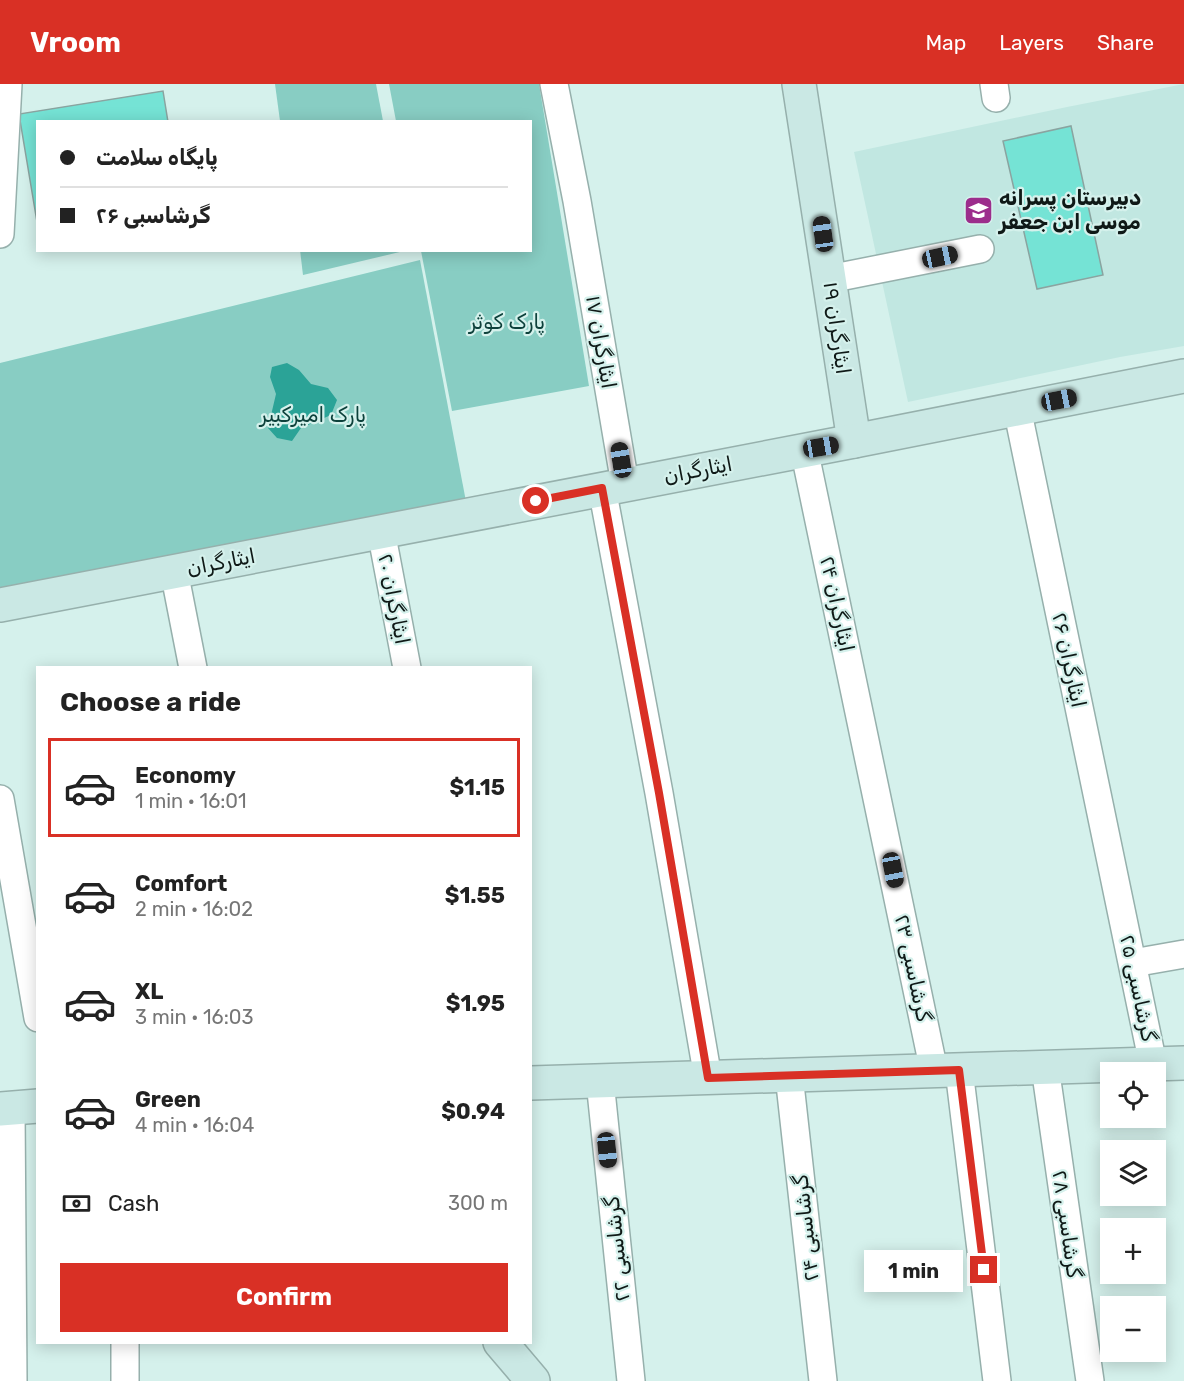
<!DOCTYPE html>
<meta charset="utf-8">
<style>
body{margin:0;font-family:Rubik,Vazirmatn,sans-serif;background:#f2f2f2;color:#222;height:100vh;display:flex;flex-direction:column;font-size:22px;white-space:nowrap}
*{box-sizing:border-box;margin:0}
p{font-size:20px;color:#767676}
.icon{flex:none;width:33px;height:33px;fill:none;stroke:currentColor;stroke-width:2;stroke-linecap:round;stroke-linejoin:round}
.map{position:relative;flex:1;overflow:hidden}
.sheet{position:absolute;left:36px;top:582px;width:496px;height:678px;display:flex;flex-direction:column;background:#fff;border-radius:0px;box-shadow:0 3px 15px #0003}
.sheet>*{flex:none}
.hud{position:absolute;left:36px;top:36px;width:496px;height:132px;border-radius:0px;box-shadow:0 3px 15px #0003;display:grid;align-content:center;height:132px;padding:0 24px;background:#fff}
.buttons{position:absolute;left:1100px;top:978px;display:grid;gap:12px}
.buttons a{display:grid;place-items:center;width:66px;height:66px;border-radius:0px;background:#fff;box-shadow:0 3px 15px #0003;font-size:30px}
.end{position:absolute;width:27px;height:27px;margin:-14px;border:8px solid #d93025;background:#fff;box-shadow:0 0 0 3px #fff}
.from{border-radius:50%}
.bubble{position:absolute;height:42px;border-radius:0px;background:#fff;box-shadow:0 3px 15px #0003;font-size:20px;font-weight:700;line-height:42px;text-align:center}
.car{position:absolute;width:18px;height:36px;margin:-18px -9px;border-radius:8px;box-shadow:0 0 4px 2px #0007;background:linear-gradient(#222 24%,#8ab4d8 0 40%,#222 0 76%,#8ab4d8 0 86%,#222 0)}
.hud b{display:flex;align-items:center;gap:21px;height:57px;font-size:22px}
.hud b+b{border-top:2px solid #e0e0e0}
.hud i{width:15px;height:15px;background:#222}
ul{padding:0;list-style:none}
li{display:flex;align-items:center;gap:18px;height:99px;margin:0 12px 9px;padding:0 12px;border:3px solid transparent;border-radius:0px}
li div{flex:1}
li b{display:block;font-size:22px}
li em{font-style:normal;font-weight:700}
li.selected{border-color:#d93025}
li>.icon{width:54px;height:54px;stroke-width:1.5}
h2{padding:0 24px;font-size:27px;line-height:72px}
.pay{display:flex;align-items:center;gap:15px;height:66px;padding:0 24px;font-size:22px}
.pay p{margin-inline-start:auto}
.button{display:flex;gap:12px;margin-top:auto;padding:12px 24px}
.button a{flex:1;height:69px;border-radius:0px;background:#d93025;color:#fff;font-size:24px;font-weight:700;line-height:69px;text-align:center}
header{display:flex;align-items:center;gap:36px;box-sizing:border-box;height:84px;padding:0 30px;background:#d93025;color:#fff}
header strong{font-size:28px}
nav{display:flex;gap:33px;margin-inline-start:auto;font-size:21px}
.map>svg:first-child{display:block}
.built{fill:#c1e7e1}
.green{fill:#88cdc3}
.water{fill:#2ba397}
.building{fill:#75e3d5;stroke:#8aa4a0;stroke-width:1.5}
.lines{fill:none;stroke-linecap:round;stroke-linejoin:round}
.street-casing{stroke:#96b0ac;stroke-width:30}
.secondary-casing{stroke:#96b0ac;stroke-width:36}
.street{stroke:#fff;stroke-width:27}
.secondary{stroke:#cae8e4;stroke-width:33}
.route{stroke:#d93025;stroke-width:8}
.labels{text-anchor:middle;stroke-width:4.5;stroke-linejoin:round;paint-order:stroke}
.poi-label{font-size:21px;font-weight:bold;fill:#0f1917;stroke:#d5f1ec;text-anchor:start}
.park-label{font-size:21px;fill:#0d413b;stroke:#d5f1ec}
.street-label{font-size:21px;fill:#0f1917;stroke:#d5f1ec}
</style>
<header>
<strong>Vroom</strong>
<nav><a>Map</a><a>Layers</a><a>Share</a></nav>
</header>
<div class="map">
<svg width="1184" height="1297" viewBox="0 0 1184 1297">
<rect width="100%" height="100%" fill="#d5f1ec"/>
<polygon class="built" points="1184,0 1184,262 1120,273 908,318 854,68 1067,23"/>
<g class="green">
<polygon points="275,0 376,0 383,37 280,37"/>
<polygon points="389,0 539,0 589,302 452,327 421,167 531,166 531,38 396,37"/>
<polygon points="300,166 404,166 404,167 303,191"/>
<polygon points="420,176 468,428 0,507 0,279"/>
</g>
<polygon class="water" points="287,279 299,286 311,300 328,304 337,316 331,331 301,344 292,357 277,354 268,344 276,310 270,293 272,283"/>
<g class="building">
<polygon points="163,7 168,38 38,38 38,144 19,30"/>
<polygon points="1071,42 1103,191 1037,205 1003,57"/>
</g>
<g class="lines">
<defs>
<g id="street">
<polyline points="554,0 577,117 625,400"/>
<polyline points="994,0 996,14"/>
<polyline points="0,150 8,0"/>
<polyline points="829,195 980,165"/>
<polyline points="1017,324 1153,980"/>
<polyline points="804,365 934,987"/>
<polyline points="602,404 659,709 708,994"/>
<polyline points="381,447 407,584"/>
<polyline points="174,487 193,584"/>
<polyline points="0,715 38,934"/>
<polyline points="1133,879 1184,870"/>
<polyline points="1045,983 1090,1297"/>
<polyline points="959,986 997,1297"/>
<polyline points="789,991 823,1297"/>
<polyline points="600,997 631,1297"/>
<polyline points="11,1024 13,1297"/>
<polyline points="125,1297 125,1258"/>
</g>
<g id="secondary">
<polyline points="799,0 854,357"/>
<polyline points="0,521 854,357 1184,292"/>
<polyline points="531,999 1184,979"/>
<polyline points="0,1025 38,1022"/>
<polyline points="500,1258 533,1297"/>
</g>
</defs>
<use href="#street" class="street-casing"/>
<use href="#secondary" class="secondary-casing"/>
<use href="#street" class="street"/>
<use href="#secondary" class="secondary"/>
</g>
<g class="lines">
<polyline class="route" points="536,417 602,404 659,709 708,994 959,986 984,1186"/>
</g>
<defs>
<symbol id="school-square" viewBox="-11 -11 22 22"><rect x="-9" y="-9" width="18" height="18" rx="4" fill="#9c2d8c" stroke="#d5f1ec"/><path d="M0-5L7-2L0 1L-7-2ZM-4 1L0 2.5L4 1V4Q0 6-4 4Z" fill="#fff"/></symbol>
</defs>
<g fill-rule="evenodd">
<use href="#school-square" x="962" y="110" width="33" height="33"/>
</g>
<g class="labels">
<g class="poi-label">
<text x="999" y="121">دبیرستان پسرانه<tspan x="999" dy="24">موسی ابن جعفر</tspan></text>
</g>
<g class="park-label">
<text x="507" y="245">پارک کوثر</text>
<text x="313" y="338">پارک امیرکبیر</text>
</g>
<g class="street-label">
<text transform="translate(837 244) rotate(82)" y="7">ایثارگران ۱۹</text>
<text transform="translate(601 258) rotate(80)" y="7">ایثارگران ۱۷</text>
<text transform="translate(698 386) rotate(-11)" y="7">ایثارگران</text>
<text transform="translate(221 478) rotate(-11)" y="7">ایثارگران</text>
<text transform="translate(394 515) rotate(79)" y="7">ایثارگران ۲۰</text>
<text transform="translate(837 520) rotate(78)" y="7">ایثارگران ۲۴</text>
<text transform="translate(1069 576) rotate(78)" y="7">ایثارگران ۲۶</text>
<text transform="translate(913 884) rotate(78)" y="7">گرشاسبی ۲۳</text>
<text transform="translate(1138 904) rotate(78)" y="7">گرشاسبی ۲۵</text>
<text transform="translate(1067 1140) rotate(82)" y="7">گرشاسبی ۲۸</text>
<text transform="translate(806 1144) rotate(-96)" y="7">گرشاسبی ۲۴</text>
<text transform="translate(617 1165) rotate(-96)" y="7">گرشاسبی ۲۲</text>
</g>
</g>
</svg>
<div class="buttons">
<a><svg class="icon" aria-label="locate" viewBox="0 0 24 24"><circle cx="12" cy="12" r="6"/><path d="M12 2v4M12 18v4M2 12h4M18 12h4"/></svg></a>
<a><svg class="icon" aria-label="layers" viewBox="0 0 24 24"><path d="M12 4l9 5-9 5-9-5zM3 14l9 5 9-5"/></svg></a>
<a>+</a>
<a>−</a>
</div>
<i class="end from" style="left:536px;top:417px"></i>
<i class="end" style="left:984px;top:1186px"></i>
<div class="bubble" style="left:864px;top:1166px;width:99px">1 min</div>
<i class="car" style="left:823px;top:150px;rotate:352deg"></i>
<i class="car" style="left:940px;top:173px;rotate:78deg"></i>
<i class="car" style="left:1059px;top:316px;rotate:79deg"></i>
<i class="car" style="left:821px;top:363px;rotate:81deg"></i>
<i class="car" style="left:621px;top:376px;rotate:351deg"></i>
<i class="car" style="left:893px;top:786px;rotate:169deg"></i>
<i class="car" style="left:607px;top:1066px;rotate:174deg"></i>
<div class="hud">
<b><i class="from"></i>پایگاه سلامت</b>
<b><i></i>گرشاسبی ۲۶</b>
</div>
<section class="sheet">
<h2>Choose a ride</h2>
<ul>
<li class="selected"><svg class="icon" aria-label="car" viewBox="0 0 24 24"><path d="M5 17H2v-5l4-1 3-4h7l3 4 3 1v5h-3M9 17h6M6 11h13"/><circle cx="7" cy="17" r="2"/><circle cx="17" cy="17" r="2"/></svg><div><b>Economy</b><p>1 min · 16:01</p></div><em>$1.15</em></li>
<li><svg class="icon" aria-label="car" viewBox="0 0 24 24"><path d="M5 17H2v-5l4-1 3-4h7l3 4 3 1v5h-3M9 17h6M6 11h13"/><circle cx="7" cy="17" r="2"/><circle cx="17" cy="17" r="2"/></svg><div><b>Comfort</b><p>2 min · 16:02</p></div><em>$1.55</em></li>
<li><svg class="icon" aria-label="car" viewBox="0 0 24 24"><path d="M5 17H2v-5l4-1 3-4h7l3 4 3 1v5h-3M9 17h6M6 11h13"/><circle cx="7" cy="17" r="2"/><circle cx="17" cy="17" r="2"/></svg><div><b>XL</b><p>3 min · 16:03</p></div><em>$1.95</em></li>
<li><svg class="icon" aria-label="car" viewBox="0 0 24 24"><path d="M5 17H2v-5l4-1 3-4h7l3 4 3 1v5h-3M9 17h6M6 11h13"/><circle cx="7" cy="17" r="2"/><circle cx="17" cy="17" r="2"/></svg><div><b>Green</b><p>4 min · 16:04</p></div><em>$0.94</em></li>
</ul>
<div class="pay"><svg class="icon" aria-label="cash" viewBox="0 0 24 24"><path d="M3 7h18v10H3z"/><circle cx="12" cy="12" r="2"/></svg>Cash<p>300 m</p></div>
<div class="button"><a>Confirm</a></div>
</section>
</div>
